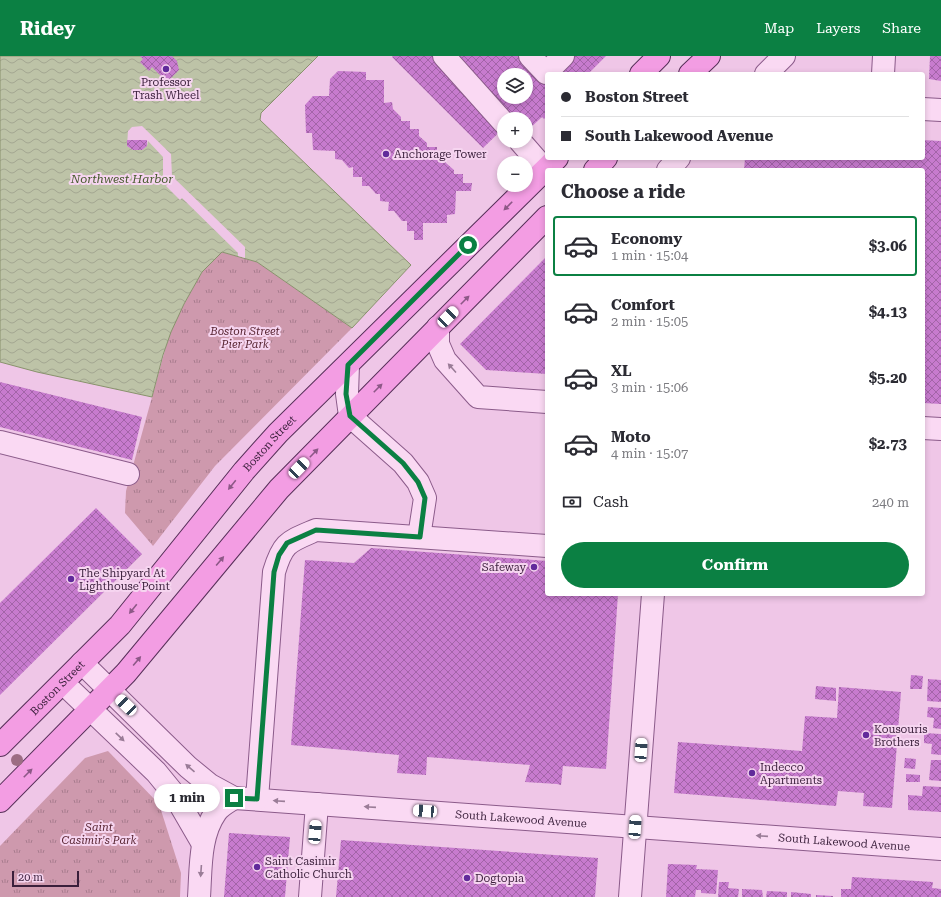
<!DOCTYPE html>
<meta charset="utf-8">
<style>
body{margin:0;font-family:"Roboto Serif",serif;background:#f7f7f7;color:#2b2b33;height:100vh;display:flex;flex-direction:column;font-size:15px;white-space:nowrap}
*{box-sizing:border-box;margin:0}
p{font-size:13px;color:#7c7c81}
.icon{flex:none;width:22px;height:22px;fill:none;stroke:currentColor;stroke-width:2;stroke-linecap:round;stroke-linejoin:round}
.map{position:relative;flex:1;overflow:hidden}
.side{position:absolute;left:545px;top:112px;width:380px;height:428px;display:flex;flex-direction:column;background:#fff;border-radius:4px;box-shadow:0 2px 6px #0003}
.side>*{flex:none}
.top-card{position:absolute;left:545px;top:16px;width:380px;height:88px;border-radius:4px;box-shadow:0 2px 6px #0003;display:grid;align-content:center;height:88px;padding:0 16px;background:#fff}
.fabs{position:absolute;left:497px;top:12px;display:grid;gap:8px}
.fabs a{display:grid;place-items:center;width:36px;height:36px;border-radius:50%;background:#fff;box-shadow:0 2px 6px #0003;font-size:20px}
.scale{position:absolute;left:12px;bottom:10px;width:67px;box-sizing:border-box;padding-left:4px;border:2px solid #3a1f3b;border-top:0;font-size:11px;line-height:14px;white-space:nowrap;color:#3a1f3b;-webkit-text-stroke:3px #f6d5f0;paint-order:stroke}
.end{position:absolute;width:18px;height:18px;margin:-9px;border:5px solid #0b8043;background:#fff;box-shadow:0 0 0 2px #fff}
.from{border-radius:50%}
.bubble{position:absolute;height:28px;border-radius:14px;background:#fff;box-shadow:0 2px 6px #0003;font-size:13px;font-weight:700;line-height:28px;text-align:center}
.car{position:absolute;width:12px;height:24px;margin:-12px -6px;border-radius:5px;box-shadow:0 0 3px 1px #0007;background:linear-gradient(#fff 24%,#345 0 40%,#fff 0 76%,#345 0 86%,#fff 0)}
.top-card b{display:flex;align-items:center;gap:14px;height:38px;font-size:15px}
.top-card b+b{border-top:1px solid #e1e1e2}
.top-card i{width:10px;height:10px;background:#2b2b33}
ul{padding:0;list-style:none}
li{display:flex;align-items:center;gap:12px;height:60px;margin:0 8px 6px;padding:0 8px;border:2px solid transparent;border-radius:4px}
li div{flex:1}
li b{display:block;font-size:15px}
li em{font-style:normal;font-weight:700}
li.on{border-color:#0b8043}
li>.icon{width:36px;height:36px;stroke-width:1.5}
h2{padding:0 16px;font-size:18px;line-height:48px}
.pay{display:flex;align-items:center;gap:10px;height:44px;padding:0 16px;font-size:15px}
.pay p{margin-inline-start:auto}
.button{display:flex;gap:8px;margin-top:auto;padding:8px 16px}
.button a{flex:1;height:46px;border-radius:24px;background:#0b8043;color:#fff;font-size:16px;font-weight:700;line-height:46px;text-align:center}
header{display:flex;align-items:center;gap:24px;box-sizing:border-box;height:56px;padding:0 20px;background:#0b8043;color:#fff}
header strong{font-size:19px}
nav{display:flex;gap:22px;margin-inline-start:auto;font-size:14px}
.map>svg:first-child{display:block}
.park{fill:url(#park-tufts)}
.water{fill:url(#water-waves);stroke:#89926d}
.pier{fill:#efc6e7}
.building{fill:url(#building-cross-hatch);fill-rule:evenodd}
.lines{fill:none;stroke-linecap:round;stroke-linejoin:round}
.minor-casing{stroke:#8b5b8a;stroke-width:24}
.major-casing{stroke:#572f59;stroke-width:24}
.minor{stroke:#fad9f3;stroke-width:22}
.major{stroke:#f39de3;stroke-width:22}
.tree{fill:#9c6d83}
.oneway{fill:#8d5887}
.oneway2{fill:#9a7c97}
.route{stroke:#0b8043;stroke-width:5}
.poi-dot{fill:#612a9b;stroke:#f6d5f0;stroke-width:1.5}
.labels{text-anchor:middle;stroke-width:4;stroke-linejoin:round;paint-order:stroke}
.poi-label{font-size:11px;fill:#3a1f3b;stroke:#f6d5f0;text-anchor:start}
.park-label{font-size:11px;font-style:italic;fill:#582532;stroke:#f6d5f0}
.street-label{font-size:11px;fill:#3a1f3b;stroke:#f6d5f0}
.water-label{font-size:12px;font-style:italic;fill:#475b2e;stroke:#f6d5f0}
</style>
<header>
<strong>Ridey</strong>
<nav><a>Map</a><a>Layers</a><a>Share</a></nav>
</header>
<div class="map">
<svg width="941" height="841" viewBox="0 0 941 841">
<defs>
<pattern id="park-tufts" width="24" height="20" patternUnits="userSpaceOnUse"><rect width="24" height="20" fill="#ce99ad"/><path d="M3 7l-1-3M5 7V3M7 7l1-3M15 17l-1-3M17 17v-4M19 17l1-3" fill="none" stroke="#a87c8e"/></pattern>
<pattern id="water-waves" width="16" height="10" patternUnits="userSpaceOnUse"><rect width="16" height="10" fill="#bdc3a7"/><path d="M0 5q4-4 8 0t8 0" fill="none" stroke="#a3a791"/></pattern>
<pattern id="building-cross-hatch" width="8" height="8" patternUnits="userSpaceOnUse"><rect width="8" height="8" fill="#c77bce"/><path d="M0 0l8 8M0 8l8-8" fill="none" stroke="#a364a8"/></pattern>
</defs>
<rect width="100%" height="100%" fill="#efc6e7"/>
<g class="park">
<polygon points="222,196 257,206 352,272 215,410 153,490 125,457 126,435 170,276 184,248 202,216"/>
<polygon points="108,695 159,748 181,817 180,841 0,841 0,790 85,702"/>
</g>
<polygon class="water" points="0,0 318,0 261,57 260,64 411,209 352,272 257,206 222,196 202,216 184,248 171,276 163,299 152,341 37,316 0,306"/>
<polygon class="pier" points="142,70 171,98 172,120 245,191 245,202 238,200 238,197 182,142 180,144 166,130 168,128 163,122 163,101 148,85 147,90 142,94 133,94 127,90 128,75 132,71"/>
<g class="building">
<polygon points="140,0 172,0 177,5 179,14 169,24 162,21 152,11 149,15 140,6 143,3"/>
<path d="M393,0H606L588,18H547V60L544,63L542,61L530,72L526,68V63H521L517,59L483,92L392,1ZM504,19H526V41H504Z"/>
<polygon points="930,0 941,0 941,25 929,23"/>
<polygon points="338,15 366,16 366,24 384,24 384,47 392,46 393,53 401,61 401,65 410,65 410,73 419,73 419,80 427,87 427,91 437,91 437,100 446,100 446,107 454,114 454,118 463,118 463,127 472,127 471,135 456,135 455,158 447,159 447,167 423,167 423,184 414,184 414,175 407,175 407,165 402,165 394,155 388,155 389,146 380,145 380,138 376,138 369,130 362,130 362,121 353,121 353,111 349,112 342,104 335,103 335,95 313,94 312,77 306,77 305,49 313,40 329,40 330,23"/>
<polygon points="127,84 147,84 147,90 142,94 133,94 127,90"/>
<polygon points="923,84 941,85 941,348 923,347 923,114 744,114 745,102 923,102"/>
<polygon points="547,200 547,318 486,314 460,288"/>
<polygon points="0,326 142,361 132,404 0,371"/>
<polygon points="96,452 142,498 0,639 0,547"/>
<polygon points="371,492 547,505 547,538 618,538 606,713 563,710 561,729 557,728 525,726 530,709 427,701 426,719 397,717 399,699 291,689 305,504 354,507"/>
<polygon points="911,619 923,620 922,633 910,633"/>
<polygon points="928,623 941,624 941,646 927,645"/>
<polygon points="816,630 836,632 836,645 815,643"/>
<polygon points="839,631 901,636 892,752 863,750 864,737 838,735 836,750 674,737 678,686 802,695 805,660 837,662"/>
<polygon points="928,651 941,652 941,673 933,672 934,662 927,661"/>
<polygon points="924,677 941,678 941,699 931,698 932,688 924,687"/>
<polygon points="905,702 916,703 915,713 904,712"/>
<polygon points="931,704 941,704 941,725 929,724"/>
<polygon points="906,718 920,719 920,726 906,726"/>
<polygon points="923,730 941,731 941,756 908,754 908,739 922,740"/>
<polygon points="229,777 290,781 285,841 224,841"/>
<polygon points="341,784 598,802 595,841 336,841"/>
<polygon points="668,808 697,809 696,813 718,814 716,838 701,837 701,834 696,834 695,841 666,841"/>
<polygon points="852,821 933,826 932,832 941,833 941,841 841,841 841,833 851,833"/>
<polygon points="719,826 729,826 728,832 739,833 738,841 718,841"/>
<polygon points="742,833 762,834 763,841 742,841"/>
<polygon points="767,835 787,836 787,841 766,841"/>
<polygon points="791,836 811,838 811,841 791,841"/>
<polygon points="816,839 833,840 833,841 816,841"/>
</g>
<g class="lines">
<defs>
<g id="minor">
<polyline points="444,0 504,67"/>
<polyline points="530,0 546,17 563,0"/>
<polyline points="766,18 784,0"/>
<polyline points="883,18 884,0"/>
<polyline points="923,53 941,54"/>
<polyline points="520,85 547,116"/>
<polyline points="668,114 679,102"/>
<polyline points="438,271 438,288 445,304 478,341 547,346"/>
<polyline points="348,309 347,338 350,360 403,407 418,426 425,442 419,481"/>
<polyline points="923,372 941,373"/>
<polyline points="0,386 128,418"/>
<path id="s1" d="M82,607L188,711L210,729L234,742L941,793"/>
<polyline points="63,627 156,716 174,738 203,788"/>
<path d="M257,743L274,516C283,486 288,486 316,474L547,490"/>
<path d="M199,841C201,813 199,780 216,756C220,750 228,746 234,742"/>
<polyline points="310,841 317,748"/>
<polyline points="630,841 653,538"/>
</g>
<g id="major">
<polyline points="641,18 659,0"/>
<polyline points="690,18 709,0"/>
<polyline points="595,114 606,102"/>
<path id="s2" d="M0,689L120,569L244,415L278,377L557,102"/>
<polyline points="0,745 126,617 279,433 547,161"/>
</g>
</defs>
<use href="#minor" class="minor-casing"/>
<use href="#major" class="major-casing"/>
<use href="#minor" class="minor"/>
<use href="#major" class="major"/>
</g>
<circle class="tree" cx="17" cy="704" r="6"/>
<defs><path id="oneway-solid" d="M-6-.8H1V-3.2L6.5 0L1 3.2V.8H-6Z"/></defs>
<g class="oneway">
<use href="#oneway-solid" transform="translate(508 150) rotate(135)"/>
<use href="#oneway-solid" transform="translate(465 244) rotate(-45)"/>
<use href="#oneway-solid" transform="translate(378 332) rotate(-45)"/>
<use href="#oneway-solid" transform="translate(314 397) rotate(-46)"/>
<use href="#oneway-solid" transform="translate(232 429) rotate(129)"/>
<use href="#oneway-solid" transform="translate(220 505) rotate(-50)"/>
<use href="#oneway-solid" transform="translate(133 553) rotate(129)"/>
<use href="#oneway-solid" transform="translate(137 605) rotate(-50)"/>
<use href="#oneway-solid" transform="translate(28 717) rotate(-45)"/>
</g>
<g class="oneway2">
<use href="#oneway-solid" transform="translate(452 312) rotate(-132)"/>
<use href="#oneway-solid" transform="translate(120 681) rotate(44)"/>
<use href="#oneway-solid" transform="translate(190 712) rotate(-139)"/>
<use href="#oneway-solid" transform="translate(279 745) rotate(-176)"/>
<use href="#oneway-solid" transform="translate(370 751) rotate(-176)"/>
<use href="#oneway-solid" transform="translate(762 780) rotate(-176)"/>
<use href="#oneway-solid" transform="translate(201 815) rotate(94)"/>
</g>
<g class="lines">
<polyline class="route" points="234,742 257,743 274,516 279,499 287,487 316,474 420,481 425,442 418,426 403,407 350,360 346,338 348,309 468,189"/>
</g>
<g class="poi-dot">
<circle cx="166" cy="13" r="4"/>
<circle cx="386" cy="98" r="4"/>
<circle cx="534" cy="511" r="4"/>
<circle cx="71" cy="523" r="4"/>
<circle cx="866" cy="679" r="4"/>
<circle cx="752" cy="717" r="4"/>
<circle cx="257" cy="811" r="4"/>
<circle cx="467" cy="822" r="4"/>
</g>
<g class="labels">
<g class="poi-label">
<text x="166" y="30" text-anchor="middle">Professor<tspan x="166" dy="13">Trash Wheel</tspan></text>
<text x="394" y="102">Anchorage Tower</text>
<text x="526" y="515" text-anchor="end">Safeway</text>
<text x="79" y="521">The Shipyard At<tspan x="79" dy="13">Lighthouse Point</tspan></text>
<text x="874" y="677">Kousouris<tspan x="874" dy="13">Brothers</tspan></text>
<text x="760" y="715">Indecco<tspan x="760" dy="13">Apartments</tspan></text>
<text x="265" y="809">Saint Casimir<tspan x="265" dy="13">Catholic Church</tspan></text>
<text x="475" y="826">Dogtopia</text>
</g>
<g class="park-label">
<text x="245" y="279">Boston Street<tspan x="245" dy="13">Pier Park</tspan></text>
<text x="99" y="775">Saint<tspan x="99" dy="13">Casimir's Park</tspan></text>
</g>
<g class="street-label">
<text dy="4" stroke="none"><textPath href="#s2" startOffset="405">Boston Street</textPath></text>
<text dy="4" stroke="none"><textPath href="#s2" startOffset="81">Boston Street</textPath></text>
<text dy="4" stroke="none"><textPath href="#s1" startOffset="492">South Lakewood Avenue</textPath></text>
<text dy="4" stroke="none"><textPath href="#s1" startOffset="816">South Lakewood Avenue</textPath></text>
</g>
<g class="water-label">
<text x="122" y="127">Northwest Harbor</text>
</g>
</g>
</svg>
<div class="fabs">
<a><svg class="icon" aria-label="layers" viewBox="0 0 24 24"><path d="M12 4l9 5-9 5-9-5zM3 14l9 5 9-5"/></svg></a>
<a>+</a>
<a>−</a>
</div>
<div class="scale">20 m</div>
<i class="end from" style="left:468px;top:189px"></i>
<i class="end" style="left:234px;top:742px"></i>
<div class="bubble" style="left:154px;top:728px;width:66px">1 min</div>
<i class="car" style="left:448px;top:261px;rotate:45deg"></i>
<i class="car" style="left:299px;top:412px;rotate:44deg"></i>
<i class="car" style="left:126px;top:649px;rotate:314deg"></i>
<i class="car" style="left:641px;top:694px;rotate:4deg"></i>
<i class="car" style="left:425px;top:755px;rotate:274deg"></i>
<i class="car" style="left:635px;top:771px;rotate:4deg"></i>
<i class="car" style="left:315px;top:776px;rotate:5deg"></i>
<div class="top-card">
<b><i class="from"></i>Boston Street</b>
<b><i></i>South Lakewood Avenue</b>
</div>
<section class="side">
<h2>Choose a ride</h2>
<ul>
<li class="on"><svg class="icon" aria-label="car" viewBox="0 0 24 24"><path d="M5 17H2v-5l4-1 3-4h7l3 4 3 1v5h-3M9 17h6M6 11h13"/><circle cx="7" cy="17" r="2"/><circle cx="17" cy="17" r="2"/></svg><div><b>Economy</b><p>1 min · 15:04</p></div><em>$3.06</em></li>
<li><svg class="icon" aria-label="car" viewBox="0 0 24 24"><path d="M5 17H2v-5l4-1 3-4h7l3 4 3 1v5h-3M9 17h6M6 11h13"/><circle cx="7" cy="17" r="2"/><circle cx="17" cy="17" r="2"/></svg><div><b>Comfort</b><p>2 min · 15:05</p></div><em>$4.13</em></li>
<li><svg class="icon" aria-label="car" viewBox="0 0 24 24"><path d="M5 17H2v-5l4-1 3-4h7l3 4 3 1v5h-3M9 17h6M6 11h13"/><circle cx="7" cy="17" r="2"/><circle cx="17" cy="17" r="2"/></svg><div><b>XL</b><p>3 min · 15:06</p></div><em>$5.20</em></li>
<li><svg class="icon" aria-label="car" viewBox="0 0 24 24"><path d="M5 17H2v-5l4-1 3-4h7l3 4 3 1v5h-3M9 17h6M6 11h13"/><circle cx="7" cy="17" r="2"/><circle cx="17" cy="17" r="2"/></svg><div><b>Moto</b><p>4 min · 15:07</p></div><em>$2.73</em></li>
</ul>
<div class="pay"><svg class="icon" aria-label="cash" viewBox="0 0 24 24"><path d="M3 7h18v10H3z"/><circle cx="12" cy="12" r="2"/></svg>Cash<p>240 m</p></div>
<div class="button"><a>Confirm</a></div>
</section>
</div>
